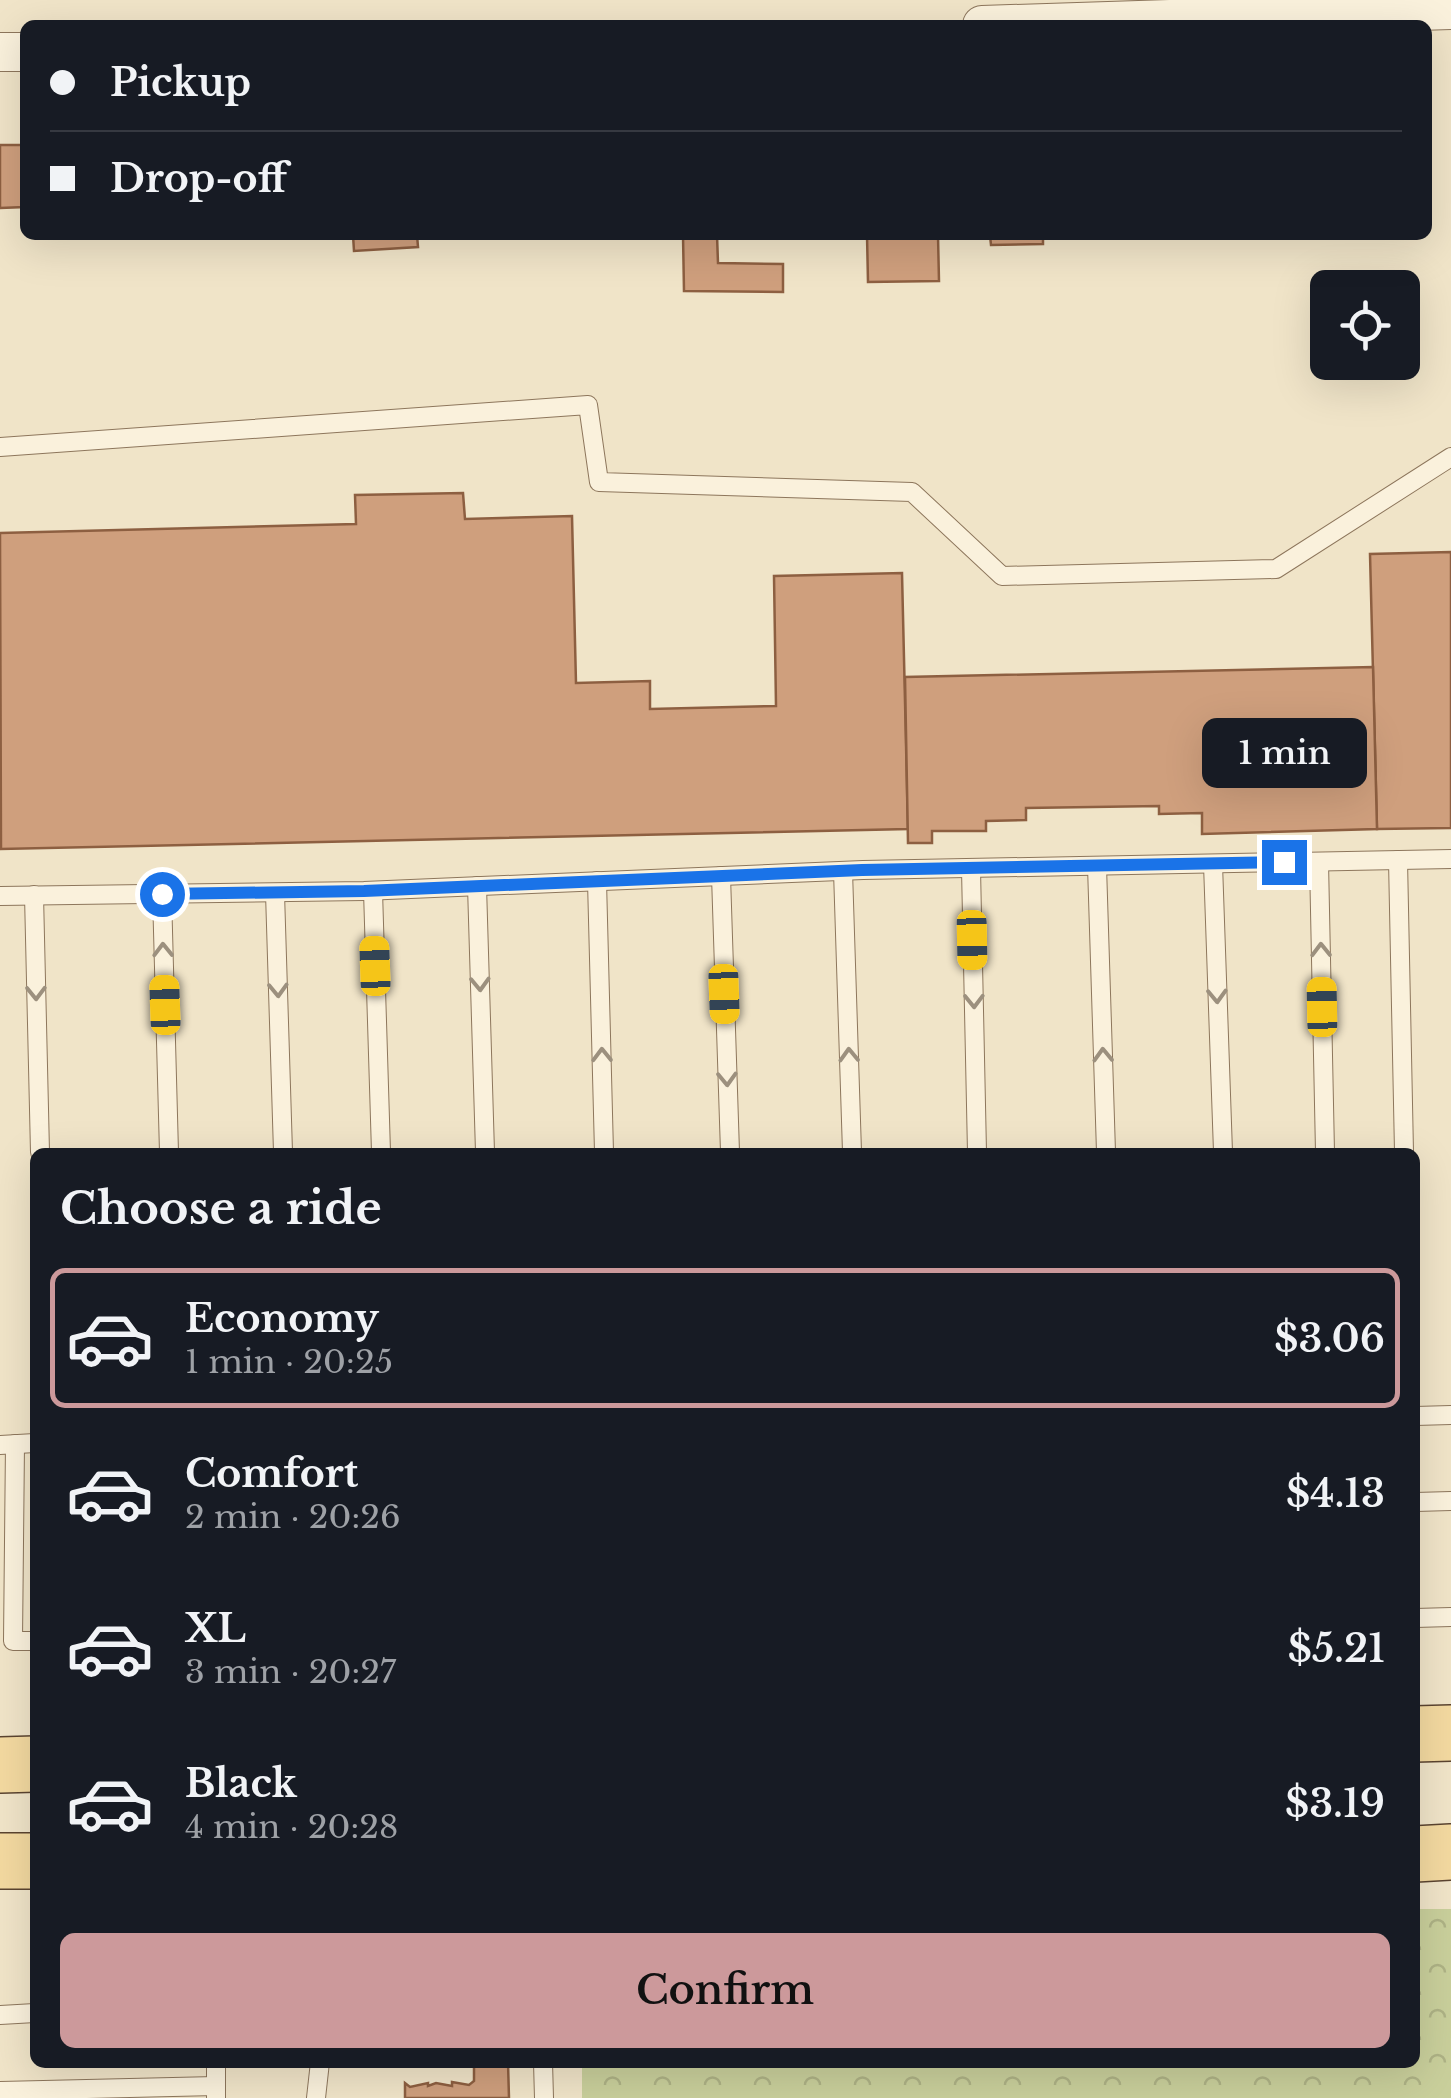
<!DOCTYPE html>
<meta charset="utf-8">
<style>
body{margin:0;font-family:"Libre Baskerville",serif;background:#242831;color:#f1f3f6;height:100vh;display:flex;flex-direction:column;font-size:38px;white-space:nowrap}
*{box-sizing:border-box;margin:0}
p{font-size:32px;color:#9ea1a6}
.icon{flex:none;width:55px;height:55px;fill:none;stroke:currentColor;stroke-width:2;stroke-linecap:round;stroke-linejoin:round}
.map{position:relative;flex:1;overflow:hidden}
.panel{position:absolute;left:30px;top:1148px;width:1390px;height:920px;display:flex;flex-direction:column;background:#171b24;border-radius:15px;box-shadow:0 10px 40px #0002}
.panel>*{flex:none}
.top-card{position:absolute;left:20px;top:20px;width:1412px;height:220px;border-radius:15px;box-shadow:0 10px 40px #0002;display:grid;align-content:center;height:220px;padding:0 30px;background:#171b24}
.fabs{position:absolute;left:1310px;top:270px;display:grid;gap:20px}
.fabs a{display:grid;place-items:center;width:110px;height:110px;border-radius:15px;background:#171b24;box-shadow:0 10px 40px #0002;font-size:50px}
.end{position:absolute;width:45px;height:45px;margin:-22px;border:12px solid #1a73e8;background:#fff;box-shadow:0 0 0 5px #fff}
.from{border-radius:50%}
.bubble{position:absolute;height:70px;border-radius:15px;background:#171b24;box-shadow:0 10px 40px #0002;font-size:32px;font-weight:600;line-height:70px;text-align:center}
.car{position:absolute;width:30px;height:60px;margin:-30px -15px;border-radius:12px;box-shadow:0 0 8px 2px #0007;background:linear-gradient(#f5c518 24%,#345 0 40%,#f5c518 0 76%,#345 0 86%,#f5c518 0)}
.top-card b{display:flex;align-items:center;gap:35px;height:95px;font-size:38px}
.top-card b+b{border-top:2px solid #363941}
.top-card i{width:25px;height:25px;background:#f1f3f6}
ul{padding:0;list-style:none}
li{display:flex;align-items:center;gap:30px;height:140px;margin:0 20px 15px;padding:0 10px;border:5px solid transparent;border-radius:15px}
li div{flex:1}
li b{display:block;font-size:38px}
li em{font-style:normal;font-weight:600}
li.selected{border-color:#cc999b}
li>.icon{width:90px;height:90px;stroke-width:1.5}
h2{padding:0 30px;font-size:45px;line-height:120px}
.cta{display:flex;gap:20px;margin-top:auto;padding:20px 30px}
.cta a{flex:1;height:115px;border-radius:15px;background:#cc999b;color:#111;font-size:40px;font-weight:600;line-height:115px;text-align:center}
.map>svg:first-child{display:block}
.forest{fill:url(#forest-crowns)}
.building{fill:#cf9f7d;stroke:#8d5f41;stroke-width:2.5}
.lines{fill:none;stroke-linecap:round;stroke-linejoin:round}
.service-casing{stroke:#8d765c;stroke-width:20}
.minor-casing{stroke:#8d765c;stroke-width:40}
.primary-casing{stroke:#5b4430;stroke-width:58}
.service{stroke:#faf1dc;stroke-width:18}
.minor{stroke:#faf1dc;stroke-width:38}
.primary{stroke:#f3d9a0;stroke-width:55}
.oneway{stroke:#9c907e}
.route{stroke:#1a73e8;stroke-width:12}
</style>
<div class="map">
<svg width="1451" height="2098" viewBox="0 0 1451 2098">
<defs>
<pattern id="forest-crowns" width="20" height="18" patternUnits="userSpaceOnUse" patternTransform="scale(2.5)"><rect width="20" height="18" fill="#c9cf9b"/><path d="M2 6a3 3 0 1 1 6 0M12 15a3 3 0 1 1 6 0" fill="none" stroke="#aeb285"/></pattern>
</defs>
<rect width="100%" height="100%" fill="#f0e4c8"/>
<polygon class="forest" points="1415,1909 1451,1909 1451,2098 582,2098 582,2062 1415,2062"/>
<g class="building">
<polygon points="0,145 25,145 25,207 0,208"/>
<polygon points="353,235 417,235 418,247 354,251"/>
<polygon points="683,235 717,235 718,263 783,264 783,292 684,291"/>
<polygon points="867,235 938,235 939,281 868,282"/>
<polygon points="990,235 1043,235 1043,244 991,245"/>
<polygon points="463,493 465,519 572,516 576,683 650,681 650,709 776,706 774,576 902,573 908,829 1,849 0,533 356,524 355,495"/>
<polygon points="1451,552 1451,828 1377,829 1370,554"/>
<polygon points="1373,667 1377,829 1202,834 1202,813 1159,814 1159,806 1026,808 1026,820 986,821 986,831 932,831 932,843 908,843 905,677"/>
<polygon points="474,2062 508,2062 509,2098 405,2098 405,2083 410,2087 428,2083 428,2086 436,2083 452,2086 452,2082 469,2085 474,2081"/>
</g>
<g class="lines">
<defs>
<g id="service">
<polyline points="0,447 588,405 599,482 912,492 1002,576 1276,569 1451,457"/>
<polyline points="1398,860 1404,1152"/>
<polyline points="1319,862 1325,1152"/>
<polyline points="1213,864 1223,1152"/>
<polyline points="1097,866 1106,1152"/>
<polyline points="971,869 977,1152"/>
<polyline points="843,871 852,1152"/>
<polyline points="721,876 730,1152"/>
<polyline points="597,881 604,1152"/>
<polyline points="477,886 485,1152"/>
<polyline points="373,891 381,1152"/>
<polyline points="275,893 283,1152"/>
<polyline points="162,894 169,1152"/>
<polyline points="34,895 40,1152"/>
<polyline points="0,896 364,891 863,870 1451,859"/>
<polyline points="1415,1416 1451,1415"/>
<polyline points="15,1444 13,1641 35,1641"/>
<polyline points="0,1445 35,1443"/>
<polyline points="1415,1502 1451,1501"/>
<polyline points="1415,1618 1451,1617"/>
<polyline points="0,2015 35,2013"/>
<polyline points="216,2062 216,2098"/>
<polyline points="543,2062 544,2098"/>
<polyline points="0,2091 216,2086"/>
<polyline points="316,2098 320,2062"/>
</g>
<g id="minor">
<polyline points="982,25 1451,10"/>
<polyline points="0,52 25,52"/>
</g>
<g id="primary">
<polyline points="1415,1734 1451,1733"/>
<polyline points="0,1765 35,1764"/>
<polyline points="1415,1854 1451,1852"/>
<polyline points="0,1861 35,1861"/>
</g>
</defs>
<use href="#service" class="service-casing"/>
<use href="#minor" class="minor-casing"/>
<use href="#primary" class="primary-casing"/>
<use href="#service" class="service"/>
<use href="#minor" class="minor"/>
<use href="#primary" class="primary"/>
</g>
<defs><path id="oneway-chevron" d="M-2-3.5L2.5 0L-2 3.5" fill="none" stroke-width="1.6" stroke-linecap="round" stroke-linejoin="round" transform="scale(2.5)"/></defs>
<g class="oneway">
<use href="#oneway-chevron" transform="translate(163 950) rotate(-91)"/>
<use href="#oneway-chevron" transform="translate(1321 950) rotate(-91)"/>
<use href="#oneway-chevron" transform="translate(480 984) rotate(88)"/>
<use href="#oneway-chevron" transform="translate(278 990) rotate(88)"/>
<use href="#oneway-chevron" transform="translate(36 993) rotate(89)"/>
<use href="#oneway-chevron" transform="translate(1217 996) rotate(88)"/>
<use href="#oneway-chevron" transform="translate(974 1001) rotate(89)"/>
<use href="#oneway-chevron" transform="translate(602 1055) rotate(-91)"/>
<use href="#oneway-chevron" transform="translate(849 1055) rotate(-92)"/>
<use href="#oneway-chevron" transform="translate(1103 1055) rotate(-92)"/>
<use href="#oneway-chevron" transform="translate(727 1079) rotate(88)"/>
</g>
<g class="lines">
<polyline class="route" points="162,894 364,891 862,870 1284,862"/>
</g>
</svg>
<div class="fabs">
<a><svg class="icon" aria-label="locate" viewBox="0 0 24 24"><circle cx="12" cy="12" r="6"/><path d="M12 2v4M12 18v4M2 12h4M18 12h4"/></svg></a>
</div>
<i class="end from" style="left:162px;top:894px"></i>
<i class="end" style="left:1284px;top:862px"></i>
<div class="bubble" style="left:1202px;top:718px;width:165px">1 min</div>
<i class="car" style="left:972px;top:940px;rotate:179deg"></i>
<i class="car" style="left:375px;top:966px;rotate:358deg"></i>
<i class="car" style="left:724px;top:994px;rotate:178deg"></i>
<i class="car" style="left:165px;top:1005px;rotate:358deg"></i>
<i class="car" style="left:1322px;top:1007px;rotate:359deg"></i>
<div class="top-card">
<b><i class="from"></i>Pickup</b>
<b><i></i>Drop-off</b>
</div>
<section class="panel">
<h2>Choose a ride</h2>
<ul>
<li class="selected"><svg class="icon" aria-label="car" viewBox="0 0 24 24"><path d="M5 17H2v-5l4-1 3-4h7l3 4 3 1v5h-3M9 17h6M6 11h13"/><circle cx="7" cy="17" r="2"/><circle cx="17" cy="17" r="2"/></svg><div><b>Economy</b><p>1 min · 20:25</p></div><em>$3.06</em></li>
<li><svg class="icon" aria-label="car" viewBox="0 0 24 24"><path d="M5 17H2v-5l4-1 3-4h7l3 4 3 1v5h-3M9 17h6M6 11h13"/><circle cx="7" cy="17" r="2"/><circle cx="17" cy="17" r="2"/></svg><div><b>Comfort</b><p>2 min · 20:26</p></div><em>$4.13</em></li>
<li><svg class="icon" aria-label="car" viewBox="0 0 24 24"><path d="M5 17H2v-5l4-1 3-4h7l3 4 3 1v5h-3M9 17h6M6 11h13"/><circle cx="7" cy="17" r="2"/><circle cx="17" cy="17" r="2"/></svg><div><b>XL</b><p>3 min · 20:27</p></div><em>$5.21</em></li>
<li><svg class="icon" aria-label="car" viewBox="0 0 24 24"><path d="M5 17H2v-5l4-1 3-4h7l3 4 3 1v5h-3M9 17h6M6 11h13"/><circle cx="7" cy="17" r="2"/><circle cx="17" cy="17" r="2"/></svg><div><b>Black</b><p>4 min · 20:28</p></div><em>$3.19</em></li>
</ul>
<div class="cta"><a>Confirm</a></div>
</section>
</div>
